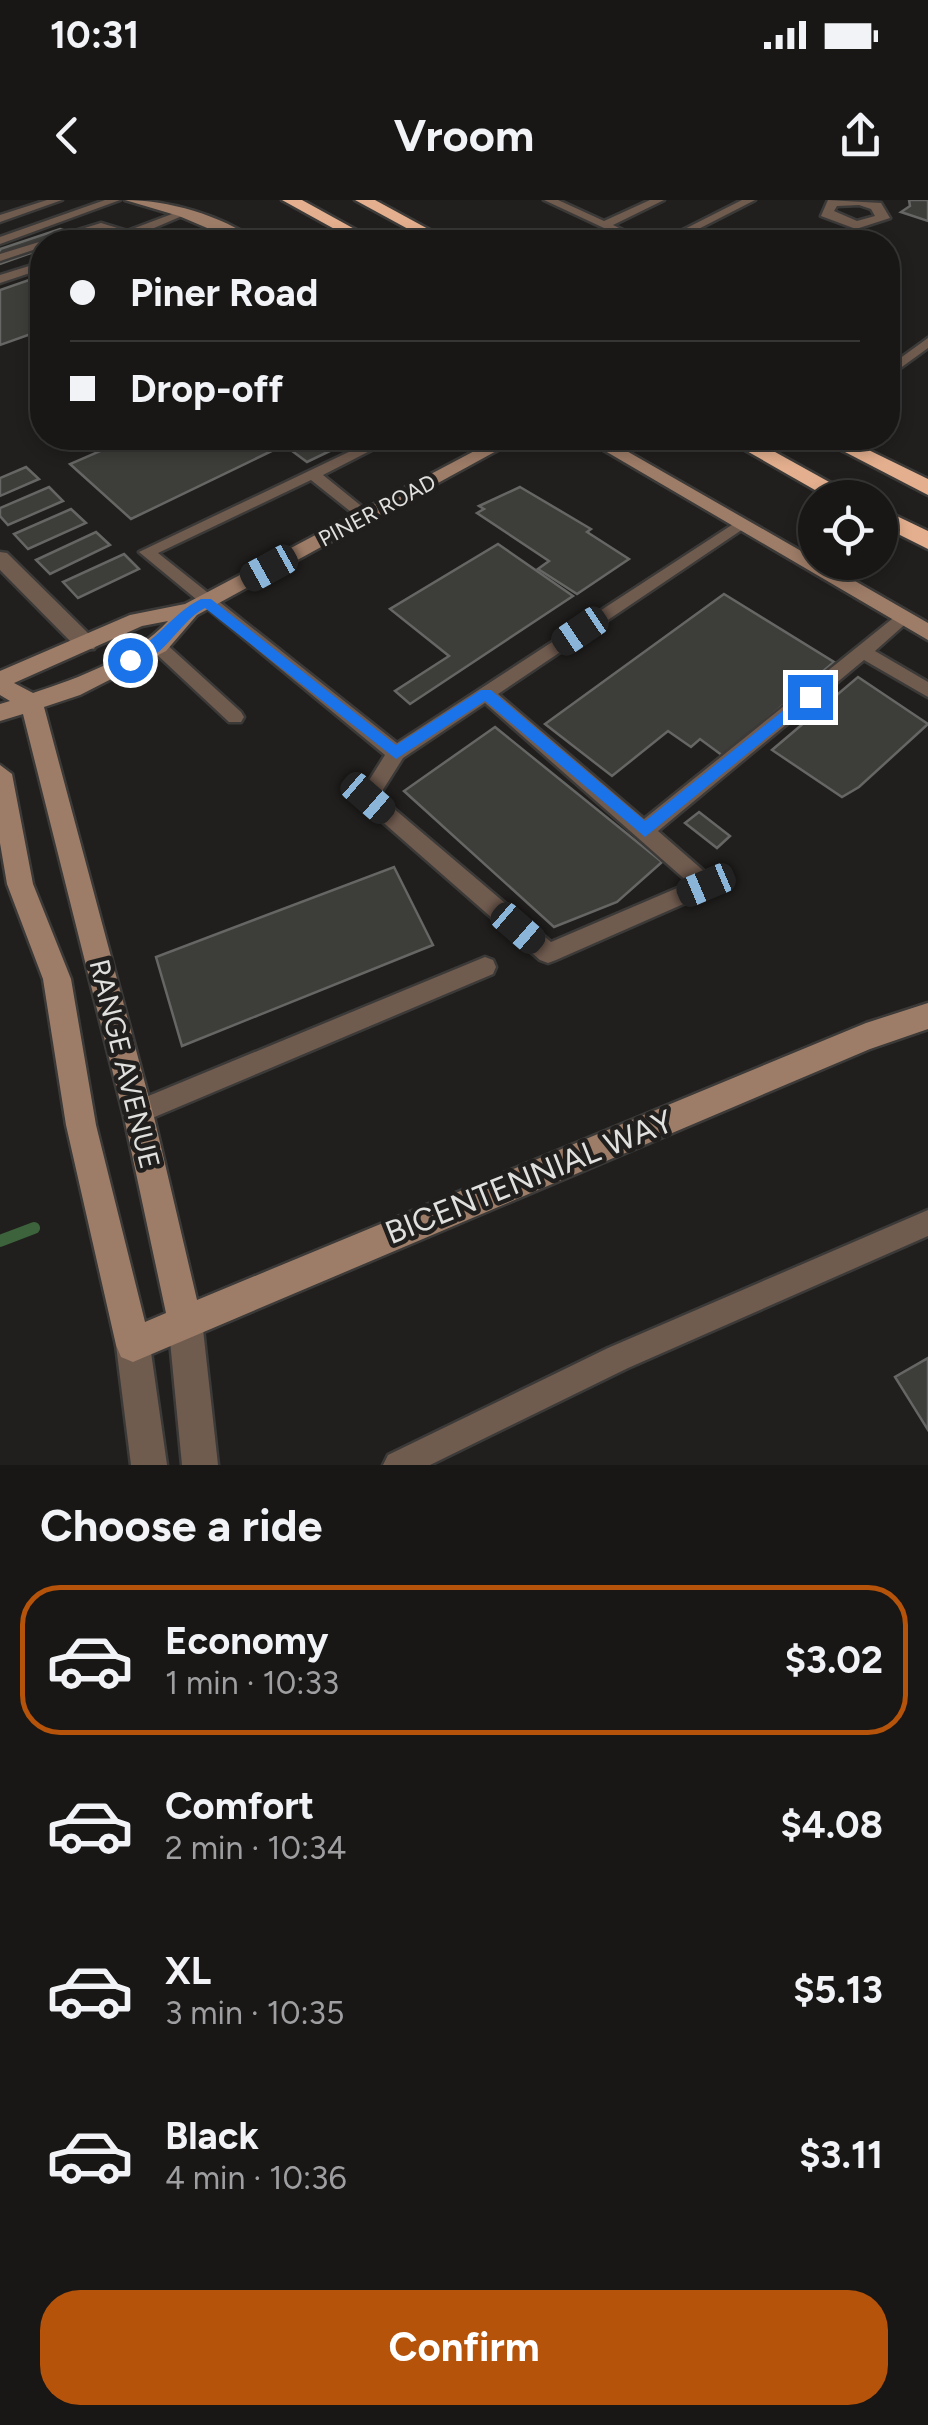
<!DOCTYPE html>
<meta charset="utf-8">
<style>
body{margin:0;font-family:Figtree,sans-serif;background:#252423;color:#f1f3f6;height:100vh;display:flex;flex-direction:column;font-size:38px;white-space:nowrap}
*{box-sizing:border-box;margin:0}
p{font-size:32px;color:#9f9fa1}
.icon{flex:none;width:55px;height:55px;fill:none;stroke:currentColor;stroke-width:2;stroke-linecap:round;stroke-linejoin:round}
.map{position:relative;height:1265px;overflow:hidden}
.details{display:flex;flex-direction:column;background:#181716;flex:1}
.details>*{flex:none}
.banner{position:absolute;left:30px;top:30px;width:870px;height:220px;border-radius:40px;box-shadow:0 5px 15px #0003,0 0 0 2px #363635;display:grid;align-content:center;height:220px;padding:0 40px;background:#181716}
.buttons{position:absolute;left:798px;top:280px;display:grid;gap:20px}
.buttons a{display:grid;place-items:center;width:100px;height:100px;border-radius:50%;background:#181716;box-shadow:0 5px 15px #0003,0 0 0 2px #363635;font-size:50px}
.end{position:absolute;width:45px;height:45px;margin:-22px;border:12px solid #1a73e8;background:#fff;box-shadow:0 0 0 5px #fff}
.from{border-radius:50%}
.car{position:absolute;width:30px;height:60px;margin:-30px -15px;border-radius:12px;box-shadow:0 0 8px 2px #0007;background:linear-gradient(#222 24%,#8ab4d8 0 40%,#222 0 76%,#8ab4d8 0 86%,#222 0)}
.banner b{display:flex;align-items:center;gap:35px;height:95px;font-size:38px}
.banner b+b{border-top:2px solid #363635}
.banner i{width:25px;height:25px;background:#f1f3f6}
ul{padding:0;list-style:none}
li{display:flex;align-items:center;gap:30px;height:150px;margin:0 20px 15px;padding:0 20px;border:5px solid transparent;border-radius:40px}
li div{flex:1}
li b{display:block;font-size:38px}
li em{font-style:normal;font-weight:700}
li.on{border-color:#b45309}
li>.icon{width:90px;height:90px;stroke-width:1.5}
h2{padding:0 40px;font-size:45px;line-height:120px}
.button{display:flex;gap:20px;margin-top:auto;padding:20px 40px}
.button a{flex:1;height:115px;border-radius:40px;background:#b45309;color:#fff;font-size:40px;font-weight:700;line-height:115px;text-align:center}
.status{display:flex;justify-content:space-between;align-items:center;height:70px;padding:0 50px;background:#181716;direction:ltr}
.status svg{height:28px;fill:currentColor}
header{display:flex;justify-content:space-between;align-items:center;height:130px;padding:0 40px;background:#181716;font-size:45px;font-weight:700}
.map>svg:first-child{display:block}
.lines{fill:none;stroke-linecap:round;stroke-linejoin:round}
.stream{stroke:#3d633c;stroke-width:12}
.building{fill:#3d3d3a;stroke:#666764;stroke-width:2.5}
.service-casing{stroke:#3b3a38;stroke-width:5}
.minor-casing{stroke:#3b3a38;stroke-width:5}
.tertiary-casing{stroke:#3b3a38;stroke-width:5}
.secondary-casing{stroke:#3b3a38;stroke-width:5}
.motorway-casing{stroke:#3b3a38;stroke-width:5}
.service{fill:#705b4f;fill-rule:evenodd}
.minor{fill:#705b4f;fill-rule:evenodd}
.tertiary{fill:#705b4f;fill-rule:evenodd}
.secondary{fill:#9e7d68;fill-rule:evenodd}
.motorway{fill:#e3af8e;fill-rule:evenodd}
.route{fill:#1a73e8}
.labels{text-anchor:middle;stroke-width:9;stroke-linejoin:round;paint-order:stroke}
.far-street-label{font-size:22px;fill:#e0e0de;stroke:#201f1d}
.street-label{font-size:28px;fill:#e0e0de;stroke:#201f1d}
.near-street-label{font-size:32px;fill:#e0e0de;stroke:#201f1d}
</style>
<div class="status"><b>10:31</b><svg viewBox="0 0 49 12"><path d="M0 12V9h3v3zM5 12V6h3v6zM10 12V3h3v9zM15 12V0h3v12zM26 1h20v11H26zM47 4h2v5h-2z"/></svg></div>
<header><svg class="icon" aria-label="back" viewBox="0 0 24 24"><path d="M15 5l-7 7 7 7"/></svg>Vroom<svg class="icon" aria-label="share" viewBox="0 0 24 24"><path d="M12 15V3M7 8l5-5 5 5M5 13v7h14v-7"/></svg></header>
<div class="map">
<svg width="928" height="1265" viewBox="0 0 928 1265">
<rect width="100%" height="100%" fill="#201f1d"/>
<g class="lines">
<polyline class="stream" points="0,1041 34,1028"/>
</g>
<g class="building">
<polygon points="928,0 928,21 901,12 910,6 909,0"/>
<polygon points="60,29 81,36 42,42 42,49 0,64 0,49"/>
<polygon points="32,79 42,91 42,130 0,145 0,90"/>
<polygon points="130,238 357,238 307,262 284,245 131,319 70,264"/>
<polygon points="26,267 39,279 0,296 0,278"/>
<polygon points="49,287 63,301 8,325 0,316 0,308"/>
<polygon points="520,287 591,329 587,332 629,359 577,394 538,369 549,361 477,313 484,309 479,306"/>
<polygon points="71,309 86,323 28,349 14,334"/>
<polygon points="96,332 110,345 50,374 36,360"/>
<polygon points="498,344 573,396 410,504 395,491 449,456 390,409"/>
<polygon points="124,354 139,369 78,398 63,382"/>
<polygon points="724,394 834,462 723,556 700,539 691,547 668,531 612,576 545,524"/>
<polygon points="858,477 928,524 859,587 842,597 772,550"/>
<polygon points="495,527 662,662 617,702 554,727 404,591"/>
<polygon points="699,612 730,636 717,648 685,623"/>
<polygon points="394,667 433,745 182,846 156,757"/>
<polygon points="928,1158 928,1230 895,1177"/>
</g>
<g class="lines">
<defs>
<g id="service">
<polygon points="47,0 62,0 0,22 0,15"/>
<polygon points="105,0 120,0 0,44 0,37"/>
<polygon points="544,0 558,0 604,21 650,0 664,0 613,25 647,42 634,42"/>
<polygon points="742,0 755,0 673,42 659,42"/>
<path d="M180,11L189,13L133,37L102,42L117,35C89,26 70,42 42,42V47L0,61V54L101,23L127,31Z"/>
<polygon points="42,62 42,69 0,83 0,75"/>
<polygon points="928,138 928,148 888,177 888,167"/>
<path d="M378,238H395L323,275L370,313V319H360L311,280L158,353L397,543L741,319L746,321V327L498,494L644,619L897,415L903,413L911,419L875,451L928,482V497L864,460L658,631L713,679L716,685L713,691L556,760L548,763L540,760L361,603L358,598L385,555L139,352ZM485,503L689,683L551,742L379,596L403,558Z"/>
<polygon points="158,440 164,442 241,512 244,517 241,522 229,522 152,450 149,446"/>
<polygon points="485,757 493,760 496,767 493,774 138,924 129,920 126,912 129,904"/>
<polygon points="928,1010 928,1036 628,1168 430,1265 383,1265 388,1255 608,1148"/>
</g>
<g id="minor">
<path d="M828,0L881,3L890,18L856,29L821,16ZM859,5L871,9L875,16L857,21L834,11L837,6Z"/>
<polygon points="0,352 7,353 94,439 97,444 94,449 78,449 0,370"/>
</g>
<g id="tertiary">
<polygon points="185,1103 197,1108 202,1120 218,1265 182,1265 168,1120 173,1108"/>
<polygon points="133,1128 145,1133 150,1145 167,1265 131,1265 116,1145 121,1133"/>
</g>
<g id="secondary">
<path d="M125,0C168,0 224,16 258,42H240L179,16Z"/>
<path d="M499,238H520L197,415L166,451L80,495L44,507L154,917L197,1100L866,823L928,803V829L870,849L133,1162L121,1157L116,1145L66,925L43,779L7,684L0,643V565L12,574L33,684L71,779L96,925L145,1122L166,1113L124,917L23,514L0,521V504L10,501L0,495V471L130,415L185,404ZM168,421C135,457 79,478 33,493L14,483L142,426Z"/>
<polygon points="583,238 604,238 815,359 815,362 822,362 928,423 928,440"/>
</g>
<g id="motorway">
<polygon points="282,0 302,0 378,42 358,42"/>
<polygon points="355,0 375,0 452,42 432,42"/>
<polygon points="724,238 750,238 858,298 829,298"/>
<polygon points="818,238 844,238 928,279 928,295"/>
<polygon points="880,308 928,331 928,349 880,325"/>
</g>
</defs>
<use href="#service" class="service-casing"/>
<use href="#minor" class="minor-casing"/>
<use href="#tertiary" class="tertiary-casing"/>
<use href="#secondary" class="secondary-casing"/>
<use href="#motorway" class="motorway-casing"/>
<use href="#service" class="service"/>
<use href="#minor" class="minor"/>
<use href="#tertiary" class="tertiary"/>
<use href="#secondary" class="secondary"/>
<use href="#motorway" class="motorway"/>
</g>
<path class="route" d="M201,399H211L396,545L481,490H491L645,621L805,493L817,497L645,637L485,501L396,559L205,408C176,423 162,467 125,464V457C159,440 171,414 201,399Z"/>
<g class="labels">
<g class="far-street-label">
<text transform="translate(377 310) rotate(-28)" y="8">PINER ROAD</text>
</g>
<g class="street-label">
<text transform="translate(125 864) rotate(76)" y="10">RANGE AVENUE</text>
</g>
<g class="near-street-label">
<text transform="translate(529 977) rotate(-22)" y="11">BICENTENNIAL WAY</text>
</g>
</g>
</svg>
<div class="buttons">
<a><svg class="icon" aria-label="locate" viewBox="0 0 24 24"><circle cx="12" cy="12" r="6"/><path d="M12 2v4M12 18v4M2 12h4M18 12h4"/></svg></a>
</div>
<i class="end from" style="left:130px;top:460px"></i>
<i class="end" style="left:810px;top:497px"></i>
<i class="car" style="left:269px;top:368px;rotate:241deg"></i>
<i class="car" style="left:580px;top:431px;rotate:236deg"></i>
<i class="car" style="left:368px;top:598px;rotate:131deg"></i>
<i class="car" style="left:706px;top:685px;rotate:247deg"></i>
<i class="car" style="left:518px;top:728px;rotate:131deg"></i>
<div class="banner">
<b><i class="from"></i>Piner Road</b>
<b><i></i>Drop-off</b>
</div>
</div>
<section class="details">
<h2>Choose a ride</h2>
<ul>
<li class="on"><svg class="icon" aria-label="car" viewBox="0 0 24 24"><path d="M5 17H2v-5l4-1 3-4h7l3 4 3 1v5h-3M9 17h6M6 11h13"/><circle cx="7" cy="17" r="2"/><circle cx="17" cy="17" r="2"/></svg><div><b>Economy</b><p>1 min · 10:33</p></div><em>$3.02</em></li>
<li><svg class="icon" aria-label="car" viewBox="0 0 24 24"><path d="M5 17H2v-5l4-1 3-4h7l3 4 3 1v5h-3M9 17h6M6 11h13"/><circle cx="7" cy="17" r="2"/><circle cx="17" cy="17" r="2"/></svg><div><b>Comfort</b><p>2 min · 10:34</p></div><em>$4.08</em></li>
<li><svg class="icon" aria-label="car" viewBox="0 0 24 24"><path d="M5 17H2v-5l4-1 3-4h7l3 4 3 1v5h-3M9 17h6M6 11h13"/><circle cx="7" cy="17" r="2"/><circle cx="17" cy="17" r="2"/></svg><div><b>XL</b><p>3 min · 10:35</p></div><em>$5.13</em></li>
<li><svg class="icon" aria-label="car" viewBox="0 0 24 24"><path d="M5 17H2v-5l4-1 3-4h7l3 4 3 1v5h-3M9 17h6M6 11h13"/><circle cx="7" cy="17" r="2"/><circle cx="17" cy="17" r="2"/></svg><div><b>Black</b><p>4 min · 10:36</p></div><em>$3.11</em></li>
</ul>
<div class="button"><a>Confirm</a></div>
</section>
